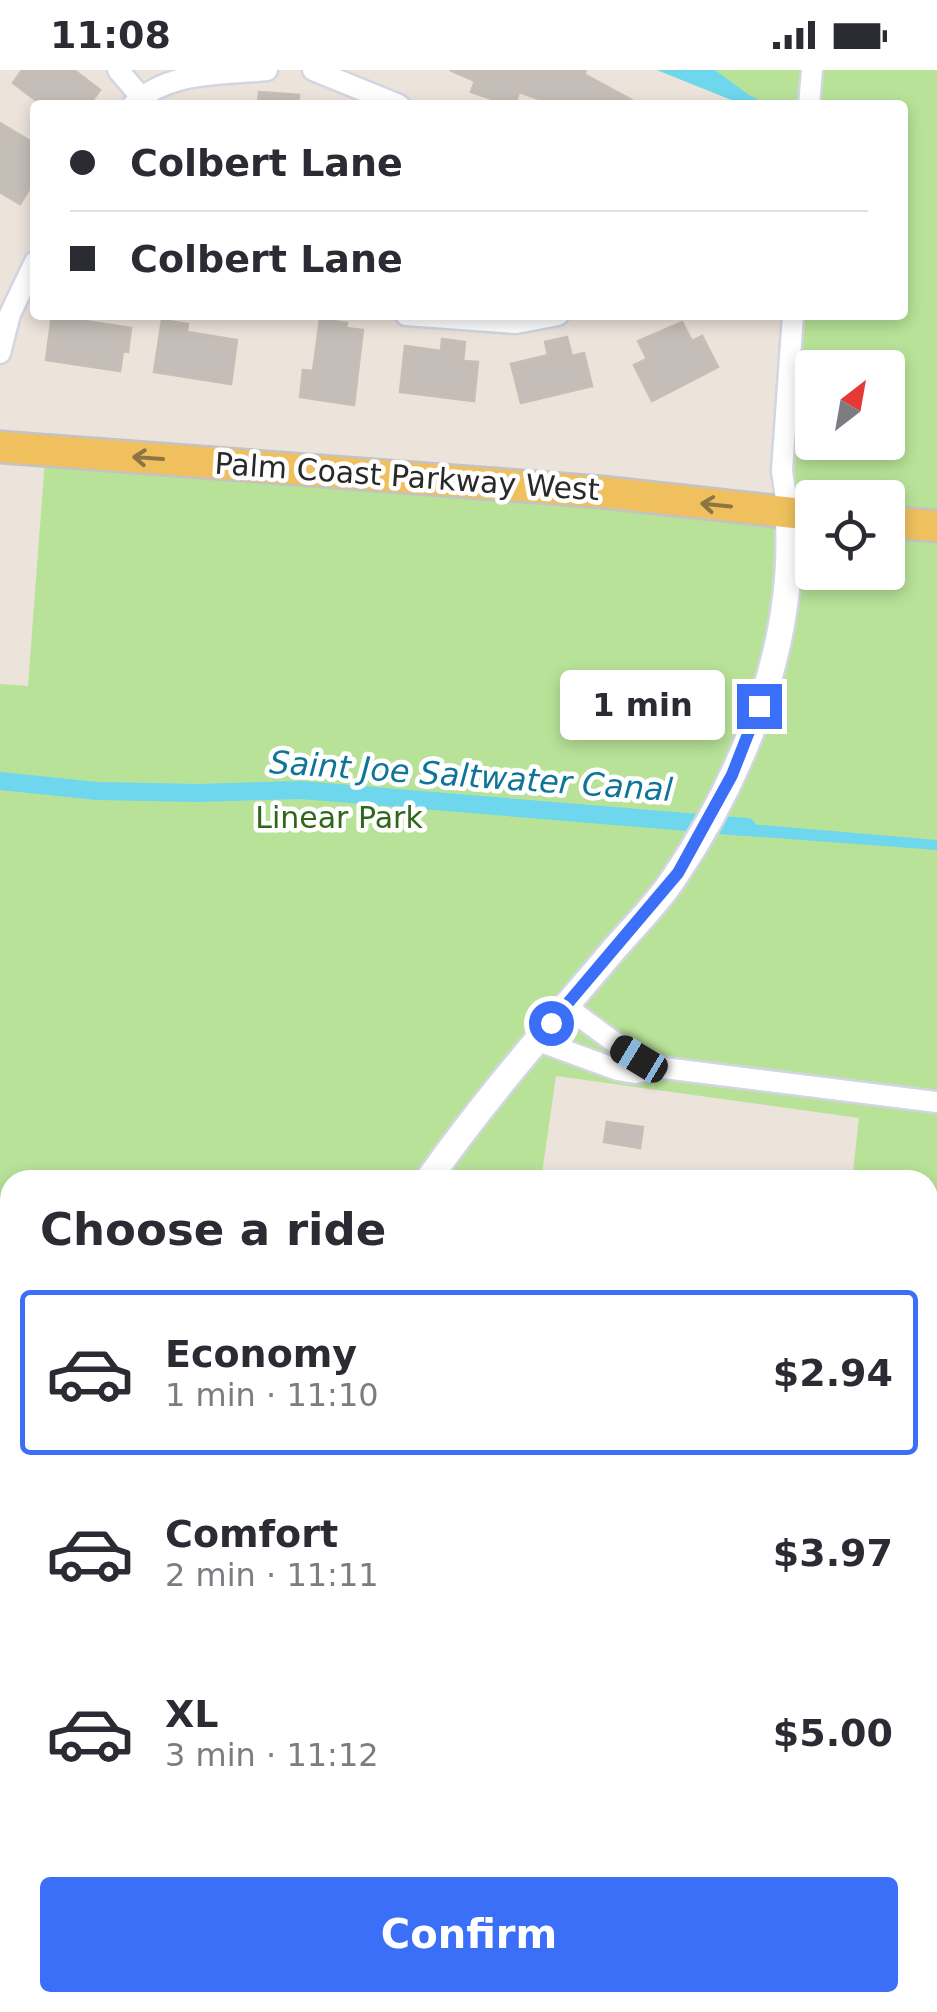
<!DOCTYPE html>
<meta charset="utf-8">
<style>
body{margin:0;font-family:"DejaVu Sans",sans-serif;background:#f2f2f3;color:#2b2b33;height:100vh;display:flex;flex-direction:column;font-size:38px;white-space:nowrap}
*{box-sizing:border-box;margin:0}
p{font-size:32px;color:#7c7c81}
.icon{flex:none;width:55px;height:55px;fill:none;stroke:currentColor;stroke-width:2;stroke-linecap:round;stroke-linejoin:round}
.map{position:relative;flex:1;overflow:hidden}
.drawer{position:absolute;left:0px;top:1100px;width:938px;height:842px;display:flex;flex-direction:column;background:#fff;border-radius:30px 30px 0 0;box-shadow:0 5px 15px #0003}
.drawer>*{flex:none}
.top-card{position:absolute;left:30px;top:30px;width:878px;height:220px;border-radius:10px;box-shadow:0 5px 15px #0003;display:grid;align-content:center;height:220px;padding:0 40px;background:#fff}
.needle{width:65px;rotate:31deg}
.tools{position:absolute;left:795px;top:280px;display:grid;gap:20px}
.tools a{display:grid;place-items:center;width:110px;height:110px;border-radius:10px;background:#fff;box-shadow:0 5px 15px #0003;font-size:50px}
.end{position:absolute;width:45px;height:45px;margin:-22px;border:12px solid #3c6ff8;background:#fff;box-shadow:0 0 0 5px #fff}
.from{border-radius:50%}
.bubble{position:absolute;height:70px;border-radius:10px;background:#fff;box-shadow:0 5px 15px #0003;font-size:32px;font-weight:600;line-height:70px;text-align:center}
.car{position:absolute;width:30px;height:60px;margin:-30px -15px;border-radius:12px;box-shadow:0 0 8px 2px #0007;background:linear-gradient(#222 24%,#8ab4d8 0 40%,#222 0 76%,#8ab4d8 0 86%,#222 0)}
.top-card b{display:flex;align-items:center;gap:35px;height:95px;font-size:38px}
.top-card b+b{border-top:2px solid #e1e1e2}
.top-card i{width:25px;height:25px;background:#2b2b33}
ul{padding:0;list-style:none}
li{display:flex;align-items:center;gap:30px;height:165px;margin:0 20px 15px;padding:0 20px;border:5px solid transparent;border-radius:10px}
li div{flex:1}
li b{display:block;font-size:38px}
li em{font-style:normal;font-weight:600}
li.active{border-color:#3c6ff8}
li>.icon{width:90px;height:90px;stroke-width:1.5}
h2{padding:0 40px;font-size:45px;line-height:120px}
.primary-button{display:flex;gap:20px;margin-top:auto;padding:20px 40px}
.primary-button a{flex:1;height:115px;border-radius:10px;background:#3c6ff8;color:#fff;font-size:40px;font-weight:600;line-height:115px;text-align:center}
.status{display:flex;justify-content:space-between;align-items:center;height:70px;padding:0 50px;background:#fff;direction:ltr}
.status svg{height:28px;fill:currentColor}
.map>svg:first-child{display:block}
.education{fill:#eddfcb}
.green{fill:#b8e298;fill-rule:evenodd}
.water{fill:#6ed7ed}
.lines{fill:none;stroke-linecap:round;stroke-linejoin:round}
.canal{stroke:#6ed7ed;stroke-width:18}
.building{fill:#c4bdb8;stroke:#c7bfb5;stroke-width:2.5}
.minor-casing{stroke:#d1d6e2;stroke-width:25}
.tertiary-casing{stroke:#d1d6e2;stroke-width:30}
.primary-casing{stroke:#c3c3c3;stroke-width:35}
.minor{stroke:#fff;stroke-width:20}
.tertiary{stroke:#fff;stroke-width:25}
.primary{stroke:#efc05d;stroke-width:30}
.oneway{stroke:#8c7443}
.route{stroke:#3c6ff8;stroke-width:12}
.labels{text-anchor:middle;stroke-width:9;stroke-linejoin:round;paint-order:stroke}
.street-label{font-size:30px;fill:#292929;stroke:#fff}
.park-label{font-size:30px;fill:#30661a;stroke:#fff}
.water-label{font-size:32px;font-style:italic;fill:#0e7599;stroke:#fff}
</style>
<div class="status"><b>11:08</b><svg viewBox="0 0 49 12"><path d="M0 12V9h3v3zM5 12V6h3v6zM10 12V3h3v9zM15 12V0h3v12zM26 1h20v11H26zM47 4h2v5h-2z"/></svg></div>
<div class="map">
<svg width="937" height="1942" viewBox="0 0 937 1942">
<rect width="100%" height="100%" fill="#ece3db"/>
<polygon class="education" points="928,1568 937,1568 937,1942 114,1942 117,1932 928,1932"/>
<g class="green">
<path d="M657,0H937V446L888,442V428H812V436L793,432L804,245H902V35H744ZM812,298H888V372H812Z"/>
<polygon points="45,389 812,453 812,502 888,502 888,461 937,465 937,1541 928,1541 928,1110 852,1110 859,1048 556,1006 541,1110 10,1110 10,1357 0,1352 0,614 28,616"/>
<polygon points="0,1378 10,1382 10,1932 95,1933 92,1942 0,1942"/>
</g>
<g class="water">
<polygon points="657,0 715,0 749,25 769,35 744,35"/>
<polygon points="726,752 937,770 937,780 720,764"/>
<polygon points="937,1633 937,1736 928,1731 928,1634"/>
</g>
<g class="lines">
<polyline class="canal" points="0,711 97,721 198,723 301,720 747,757"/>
</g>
<g class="building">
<polygon points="22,0 74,0 100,20 89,35 42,35 13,13"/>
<polygon points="450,0 586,0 584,4 641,35 556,35 519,22 515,35 510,35 471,22 475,11"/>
<polygon points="259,22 299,25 298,35 258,35"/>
<polygon points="0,53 35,74 35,110 20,134 0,122"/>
<polygon points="52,245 80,245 79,250 131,258 128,282 123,281 120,301 46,290"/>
<polygon points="320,249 347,253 346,258 363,260 354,335 300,327 303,300 313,301"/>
<polygon points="162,250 188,254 187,262 237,270 231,314 154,302"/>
<polygon points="682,252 692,271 702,266 718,297 652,331 634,295 647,289 638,271"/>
<polygon points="567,267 572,286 584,283 592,316 521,333 511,294 548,285 545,272"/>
<polygon points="442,269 465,272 463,291 478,292 474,331 400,322 405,276 441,281"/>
<polygon points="607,1052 643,1057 640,1078 604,1072"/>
</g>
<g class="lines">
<defs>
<g id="minor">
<polyline points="118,0 141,27"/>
<polyline points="313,0 399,35"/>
<path d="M133,35C169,0 221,5 267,0"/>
<polyline points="809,35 812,0"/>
<polyline points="406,245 516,253 558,245"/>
<polyline points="0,283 10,244 35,192"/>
<polyline points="788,443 782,401 793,245"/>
<path d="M566,936C598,960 626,984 664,998L937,1032"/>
<polyline points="536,970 618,1000 635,1003 662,998"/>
<polyline points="0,1940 8,1942"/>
</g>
<g id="tertiary">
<path d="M428,1110C482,1033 544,962 605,890C627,863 655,837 674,808C745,703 797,571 788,443"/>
<polyline points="101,1942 104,1932"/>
</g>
<g id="primary">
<polyline points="0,377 602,422 812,445"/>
<polyline points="888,452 937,456"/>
<polyline points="0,1361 10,1366"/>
<polyline points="928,1556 937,1556"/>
</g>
</defs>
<use href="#minor" class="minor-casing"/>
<use href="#tertiary" class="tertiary-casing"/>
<use href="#primary" class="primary-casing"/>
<use href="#minor" class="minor"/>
<use href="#tertiary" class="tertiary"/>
<use href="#primary" class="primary"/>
</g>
<defs><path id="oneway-shaft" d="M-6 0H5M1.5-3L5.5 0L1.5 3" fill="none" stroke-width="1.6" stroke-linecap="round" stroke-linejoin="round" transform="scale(2.5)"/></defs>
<g class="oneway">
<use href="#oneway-shaft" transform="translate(148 388) rotate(-176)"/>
<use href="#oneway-shaft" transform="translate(716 435) rotate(-174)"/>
</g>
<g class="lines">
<polyline class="route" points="551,953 678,803 732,705 759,636"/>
</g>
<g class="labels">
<g class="street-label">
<text transform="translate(407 407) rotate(4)" y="10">Palm Coast Parkway West</text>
</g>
<g class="park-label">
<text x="339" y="758">Linear Park</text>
</g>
<g class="water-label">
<text transform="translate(471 706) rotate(4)" y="11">Saint Joe Saltwater Canal</text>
</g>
</g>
</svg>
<div class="tools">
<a><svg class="needle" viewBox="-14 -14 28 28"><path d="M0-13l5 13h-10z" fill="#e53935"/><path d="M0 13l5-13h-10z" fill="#7c7c81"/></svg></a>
<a><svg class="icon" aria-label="locate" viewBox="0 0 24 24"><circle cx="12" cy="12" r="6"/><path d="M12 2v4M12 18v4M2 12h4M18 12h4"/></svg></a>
</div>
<i class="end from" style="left:551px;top:953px"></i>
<i class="end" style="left:759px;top:636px"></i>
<div class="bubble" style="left:560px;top:600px;width:165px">1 min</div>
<i class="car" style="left:639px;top:989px;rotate:301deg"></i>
<div class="top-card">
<b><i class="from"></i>Colbert Lane</b>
<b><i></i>Colbert Lane</b>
</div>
<section class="drawer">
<h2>Choose a ride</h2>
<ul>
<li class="active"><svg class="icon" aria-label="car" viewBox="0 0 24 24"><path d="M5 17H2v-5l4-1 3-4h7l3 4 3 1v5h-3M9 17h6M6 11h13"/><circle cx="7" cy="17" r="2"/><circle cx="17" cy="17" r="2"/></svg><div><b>Economy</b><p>1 min · 11:10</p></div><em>$2.94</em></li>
<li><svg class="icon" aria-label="car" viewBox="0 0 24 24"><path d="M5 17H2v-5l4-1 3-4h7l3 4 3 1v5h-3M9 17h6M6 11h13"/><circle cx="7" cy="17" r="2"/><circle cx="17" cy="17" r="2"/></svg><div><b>Comfort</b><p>2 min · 11:11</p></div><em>$3.97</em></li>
<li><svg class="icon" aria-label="car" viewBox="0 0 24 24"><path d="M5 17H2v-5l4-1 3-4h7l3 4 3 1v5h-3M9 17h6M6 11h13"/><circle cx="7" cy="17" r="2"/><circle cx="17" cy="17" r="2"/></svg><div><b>XL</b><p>3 min · 11:12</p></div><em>$5.00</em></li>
</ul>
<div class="primary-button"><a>Confirm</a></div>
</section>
</div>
